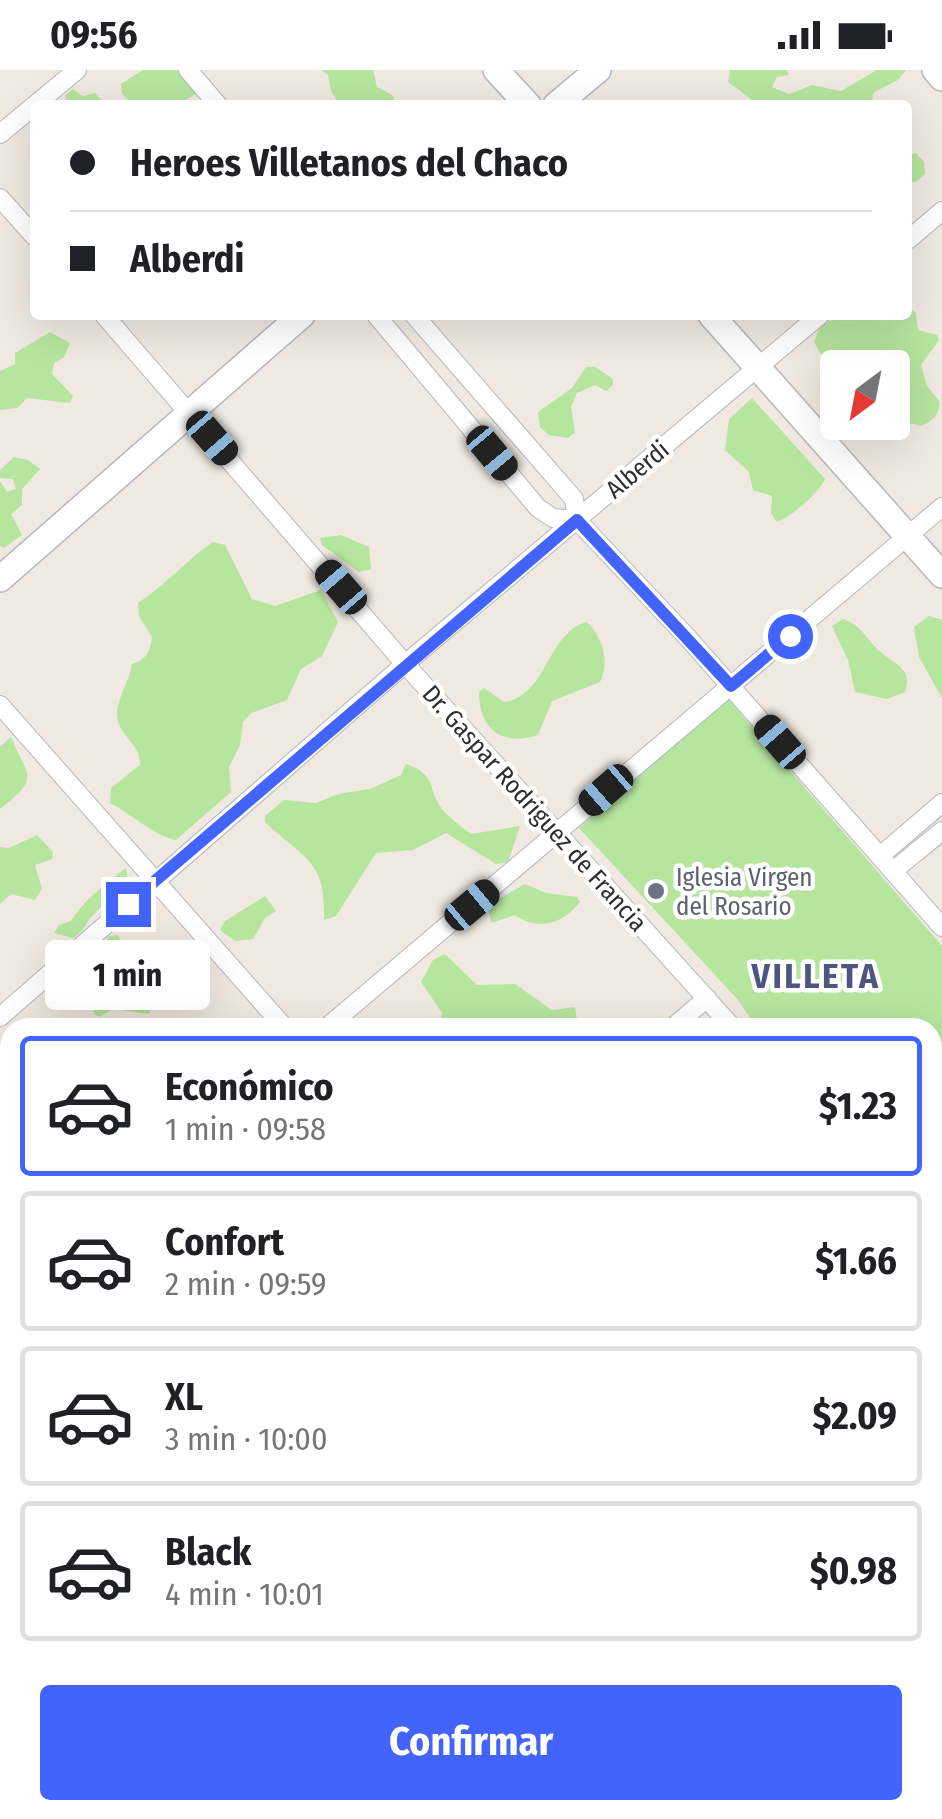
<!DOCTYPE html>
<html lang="es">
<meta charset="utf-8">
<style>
body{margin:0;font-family:"Fira Sans Condensed",sans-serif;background:#f6f6f6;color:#202124;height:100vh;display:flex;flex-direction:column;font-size:38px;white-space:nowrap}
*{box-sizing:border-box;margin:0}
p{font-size:32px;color:#757577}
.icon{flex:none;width:55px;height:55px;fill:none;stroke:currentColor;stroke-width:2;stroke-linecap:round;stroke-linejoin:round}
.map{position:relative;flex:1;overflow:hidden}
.drawer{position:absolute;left:0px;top:948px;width:942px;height:802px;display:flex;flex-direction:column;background:#fff;border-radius:30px 30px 0 0;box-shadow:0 10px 40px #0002}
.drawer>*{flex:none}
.hud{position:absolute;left:30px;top:30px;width:882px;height:220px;border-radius:10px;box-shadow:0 10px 40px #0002;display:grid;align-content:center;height:220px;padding:0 40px;background:#fff}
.needle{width:65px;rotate:212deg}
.buttons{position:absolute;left:820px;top:280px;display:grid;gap:20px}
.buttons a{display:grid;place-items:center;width:90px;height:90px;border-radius:10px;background:#fff;box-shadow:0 10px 40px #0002;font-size:50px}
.end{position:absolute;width:45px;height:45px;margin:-22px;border:12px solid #4264fb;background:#fff;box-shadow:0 0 0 5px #fff}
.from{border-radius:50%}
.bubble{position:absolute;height:70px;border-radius:10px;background:#fff;box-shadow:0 10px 40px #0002;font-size:32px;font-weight:700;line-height:70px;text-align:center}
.car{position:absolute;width:30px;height:60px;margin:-30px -15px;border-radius:12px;box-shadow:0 0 8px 2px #0007;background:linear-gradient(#222 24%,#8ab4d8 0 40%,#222 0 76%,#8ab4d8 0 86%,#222 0)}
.hud b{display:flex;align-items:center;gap:35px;height:95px;font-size:38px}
.hud b+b{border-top:2px solid #e0e0e0}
.hud i{width:25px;height:25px;background:#202124}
ul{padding:18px 0 0;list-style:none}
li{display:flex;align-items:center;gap:30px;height:140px;margin:0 20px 15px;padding:0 20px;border:5px solid #e0e0e0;border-radius:10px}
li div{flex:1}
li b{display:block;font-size:38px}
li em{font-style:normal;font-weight:700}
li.current{border-color:#4264fb}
li>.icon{width:90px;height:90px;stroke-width:1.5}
.button{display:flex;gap:20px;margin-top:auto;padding:20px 40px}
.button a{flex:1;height:115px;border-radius:10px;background:#4264fb;color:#fff;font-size:40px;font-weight:700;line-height:115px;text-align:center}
.status{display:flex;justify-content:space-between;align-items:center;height:70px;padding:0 50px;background:#fff;direction:ltr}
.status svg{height:28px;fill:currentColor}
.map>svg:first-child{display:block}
.green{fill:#b6e59e}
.plaza{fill:#dfdcd8}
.water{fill:#75cff0}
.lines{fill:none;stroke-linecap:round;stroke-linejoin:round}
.street-casing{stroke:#b4b7c1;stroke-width:20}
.secondary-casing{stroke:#b4b7c1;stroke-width:28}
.street{stroke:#fff;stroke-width:18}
.secondary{stroke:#fff;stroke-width:25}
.route{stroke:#4264fb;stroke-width:12}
.worship-dot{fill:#6b7280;stroke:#fff;stroke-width:4}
.labels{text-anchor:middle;stroke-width:9;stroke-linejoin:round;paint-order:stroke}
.street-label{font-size:25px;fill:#2e2e2e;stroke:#fff}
.worship-label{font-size:25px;fill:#5b616d;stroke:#fff;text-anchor:start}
.district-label{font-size:35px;font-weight:bold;letter-spacing:2.5px;fill:#4d5680;stroke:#fff}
</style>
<div class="status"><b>09:56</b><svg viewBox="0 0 49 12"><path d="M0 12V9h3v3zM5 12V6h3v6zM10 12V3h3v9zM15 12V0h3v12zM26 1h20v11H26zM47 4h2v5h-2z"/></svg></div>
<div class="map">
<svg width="942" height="1749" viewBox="0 0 942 1749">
<rect width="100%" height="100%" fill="#efe9e1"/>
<g class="green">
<polygon points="143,0 181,0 196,24 177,35 134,35 122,24 121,14"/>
<polygon points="321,0 373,0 377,17 392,25 398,35 340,35 331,21 328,5"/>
<polygon points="730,0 787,0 789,5 777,7 772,17 789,24 812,15 841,21 877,0 906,0 898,10 874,22 871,35 759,35 728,12"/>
<polygon points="73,19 83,26 95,23 106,35 66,35 66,25"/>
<polygon points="916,83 924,92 925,104 916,112 908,111 908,85"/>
<path d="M908,237L916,243L918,260L937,265L939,270L921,295L927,316L940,332C938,346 934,350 921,356L900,351L908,330L893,322L892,298L857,288L828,298L814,272L820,256L841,245H908Z"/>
<polygon points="50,262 70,273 64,287 54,293 52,304 73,326 70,333 27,328 17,338 0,340 0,301 15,294 15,283"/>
<polygon points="586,297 595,297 613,309 613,315 606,321 595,315 577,323 571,337 575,363 567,368 549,365 540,357 538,342 572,318"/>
<path d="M752,328L825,409C820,422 791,447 777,452L771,443L772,426L753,420L749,402L725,380L729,349Z"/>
<polygon points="14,387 28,390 40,399 22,419 22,435 11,444 22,465 4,478 0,476 0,411 7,422 16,419 13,409 0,408 0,400"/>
<polygon points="341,465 369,477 371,499 359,502 322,475 320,468"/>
<path d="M213,472L225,475L252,529L275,536L321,520L338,552L322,586L301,599L287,630L251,643L243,652L240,675L229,697L231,722L176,770C154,766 130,743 110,733L111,718L140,695C141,675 123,669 118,651C113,634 130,611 132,594C147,589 150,582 152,567L139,546L138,533C166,515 185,491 213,472Z"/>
<polygon points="929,546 942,550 942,628 919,587 914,557"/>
<path d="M843,549C861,555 865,567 878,580C892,593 914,598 905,622L887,629L855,622L848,590L832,556Z"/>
<path d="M587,552C603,568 610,592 600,612L552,631L538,665C502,677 479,659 479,622L484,618L504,632C547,627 547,562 587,552Z"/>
<polygon points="728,629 942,876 942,1038 933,1045 932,958 756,957 739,931 579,758"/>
<path d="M11,667C25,704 44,706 0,739V677Z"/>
<path d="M406,694C436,705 427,714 440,736C447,747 461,756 471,764L520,756L508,792L496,794L446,763L413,780L376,783L336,846L324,850C326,788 304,790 265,752V746L284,730L316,733L339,724L376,718L368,720L401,705Z"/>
<polygon points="37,765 53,782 52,789 35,795 42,819 35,830 11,824 0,834 0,777 9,778"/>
<path d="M126,798L129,815C119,830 107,831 96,842C86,851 85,861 73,868L54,863L59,855L71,851C85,829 104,815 126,798Z"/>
<path d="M525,814L546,823L577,827L580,832C562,855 538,861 515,845L491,853L488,838L492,833Z"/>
<polygon points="265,826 276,841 265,848 253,869 235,871 220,860 225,851"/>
<polygon points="118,865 139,905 157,921 149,944 113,939 99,947 94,943 92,928 109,916 102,877 109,866"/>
<polygon points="445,884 477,915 515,914 552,940 575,937 578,957 439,957 442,943 421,912 433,890"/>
<polygon points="10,989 10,1056 0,1048 0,992"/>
<polygon points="10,1066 10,1129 0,1110 0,1076"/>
<polygon points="10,1241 10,1362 0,1362 0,1246"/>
</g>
<polygon class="plaza" points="209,1740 603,1740 658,1749 218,1749"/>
<polygon class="water" points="104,1740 157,1740 173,1749 108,1749"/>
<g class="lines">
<defs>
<g id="street">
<polyline points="188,0 218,35"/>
<polyline points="0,64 77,0"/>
<polyline points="0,128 35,167"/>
<polyline points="908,170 942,141"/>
<polyline points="104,245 405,594 733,958"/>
<polyline points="376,245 538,438 553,448 577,450"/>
<polyline points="414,245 574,429 577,450 688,568 942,857"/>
<polyline points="0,635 285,958"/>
<polyline points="880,786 942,733"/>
<polyline points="893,801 942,761"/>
<polyline points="0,947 405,594 820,245"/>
<polyline points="326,958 942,437"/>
<polyline points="672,958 707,928"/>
<polyline points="932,1060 942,1052"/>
<polyline points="0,1143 10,1153"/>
<polyline points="932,1186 942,1196"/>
<polyline points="0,1231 10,1223"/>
<polyline points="932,1498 942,1490"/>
<polyline points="0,1529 10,1521"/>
<polyline points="0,1693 10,1705"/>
<polyline points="932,1699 942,1710"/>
<polyline points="39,1740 46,1749"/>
<polyline points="578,1740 658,1749"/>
</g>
<g id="secondary">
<polyline points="496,0 528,35"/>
<polyline points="935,0 942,8"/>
<polyline points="556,35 598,0"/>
<polyline points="711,245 942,505"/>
<polyline points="0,509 302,245"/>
</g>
</defs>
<use href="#street" class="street-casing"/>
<use href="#secondary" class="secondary-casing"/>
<use href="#street" class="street"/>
<use href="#secondary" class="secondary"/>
</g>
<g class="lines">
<polyline class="route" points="128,834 577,450 731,616 790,566"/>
</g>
<circle class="worship-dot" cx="656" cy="821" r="10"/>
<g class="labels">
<g class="street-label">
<text transform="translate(637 399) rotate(-40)" y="9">Alberdi</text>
<text transform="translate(535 738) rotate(48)" y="9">Dr. Gaspar Rodriguez de Francia</text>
</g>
<g class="worship-label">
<text x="676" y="816">Iglesia Virgen<tspan x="676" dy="29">del Rosario</tspan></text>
</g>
<g class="district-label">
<text x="816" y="918">VILLETA</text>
</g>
</g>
</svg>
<div class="buttons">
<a><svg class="needle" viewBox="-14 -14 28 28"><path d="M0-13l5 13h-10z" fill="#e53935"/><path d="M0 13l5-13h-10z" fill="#757577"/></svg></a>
</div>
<i class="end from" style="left:790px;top:566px"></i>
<i class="end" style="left:128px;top:834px"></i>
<div class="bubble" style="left:45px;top:870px;width:165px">1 min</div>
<i class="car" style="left:212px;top:368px;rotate:139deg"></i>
<i class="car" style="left:492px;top:383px;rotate:140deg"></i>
<i class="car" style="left:341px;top:517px;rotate:319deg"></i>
<i class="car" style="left:780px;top:672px;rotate:319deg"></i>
<i class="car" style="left:606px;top:720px;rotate:229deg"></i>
<i class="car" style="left:472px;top:835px;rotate:50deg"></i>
<div class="hud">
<b><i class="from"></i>Heroes Villetanos del Chaco</b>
<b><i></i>Alberdi</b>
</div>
<section class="drawer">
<ul>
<li class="current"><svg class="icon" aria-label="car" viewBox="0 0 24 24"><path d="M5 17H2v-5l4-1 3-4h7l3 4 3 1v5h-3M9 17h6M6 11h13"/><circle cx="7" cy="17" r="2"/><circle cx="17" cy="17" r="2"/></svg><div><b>Económico</b><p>1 min · 09:58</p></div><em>$1.23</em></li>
<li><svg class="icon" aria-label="car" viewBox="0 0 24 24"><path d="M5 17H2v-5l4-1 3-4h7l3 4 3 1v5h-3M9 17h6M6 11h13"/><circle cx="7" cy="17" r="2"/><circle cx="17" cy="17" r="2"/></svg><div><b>Confort</b><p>2 min · 09:59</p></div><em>$1.66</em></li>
<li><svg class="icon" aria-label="car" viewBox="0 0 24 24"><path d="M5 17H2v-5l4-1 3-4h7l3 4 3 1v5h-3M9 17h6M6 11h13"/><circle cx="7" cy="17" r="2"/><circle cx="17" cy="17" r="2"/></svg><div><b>XL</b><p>3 min · 10:00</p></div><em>$2.09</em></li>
<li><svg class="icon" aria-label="car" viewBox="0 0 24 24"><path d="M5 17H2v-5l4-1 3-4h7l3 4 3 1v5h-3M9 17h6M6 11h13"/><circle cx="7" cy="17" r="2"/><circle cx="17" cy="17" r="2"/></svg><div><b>Black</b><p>4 min · 10:01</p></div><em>$0.98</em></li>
</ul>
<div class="button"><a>Confirmar</a></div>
</section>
</div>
